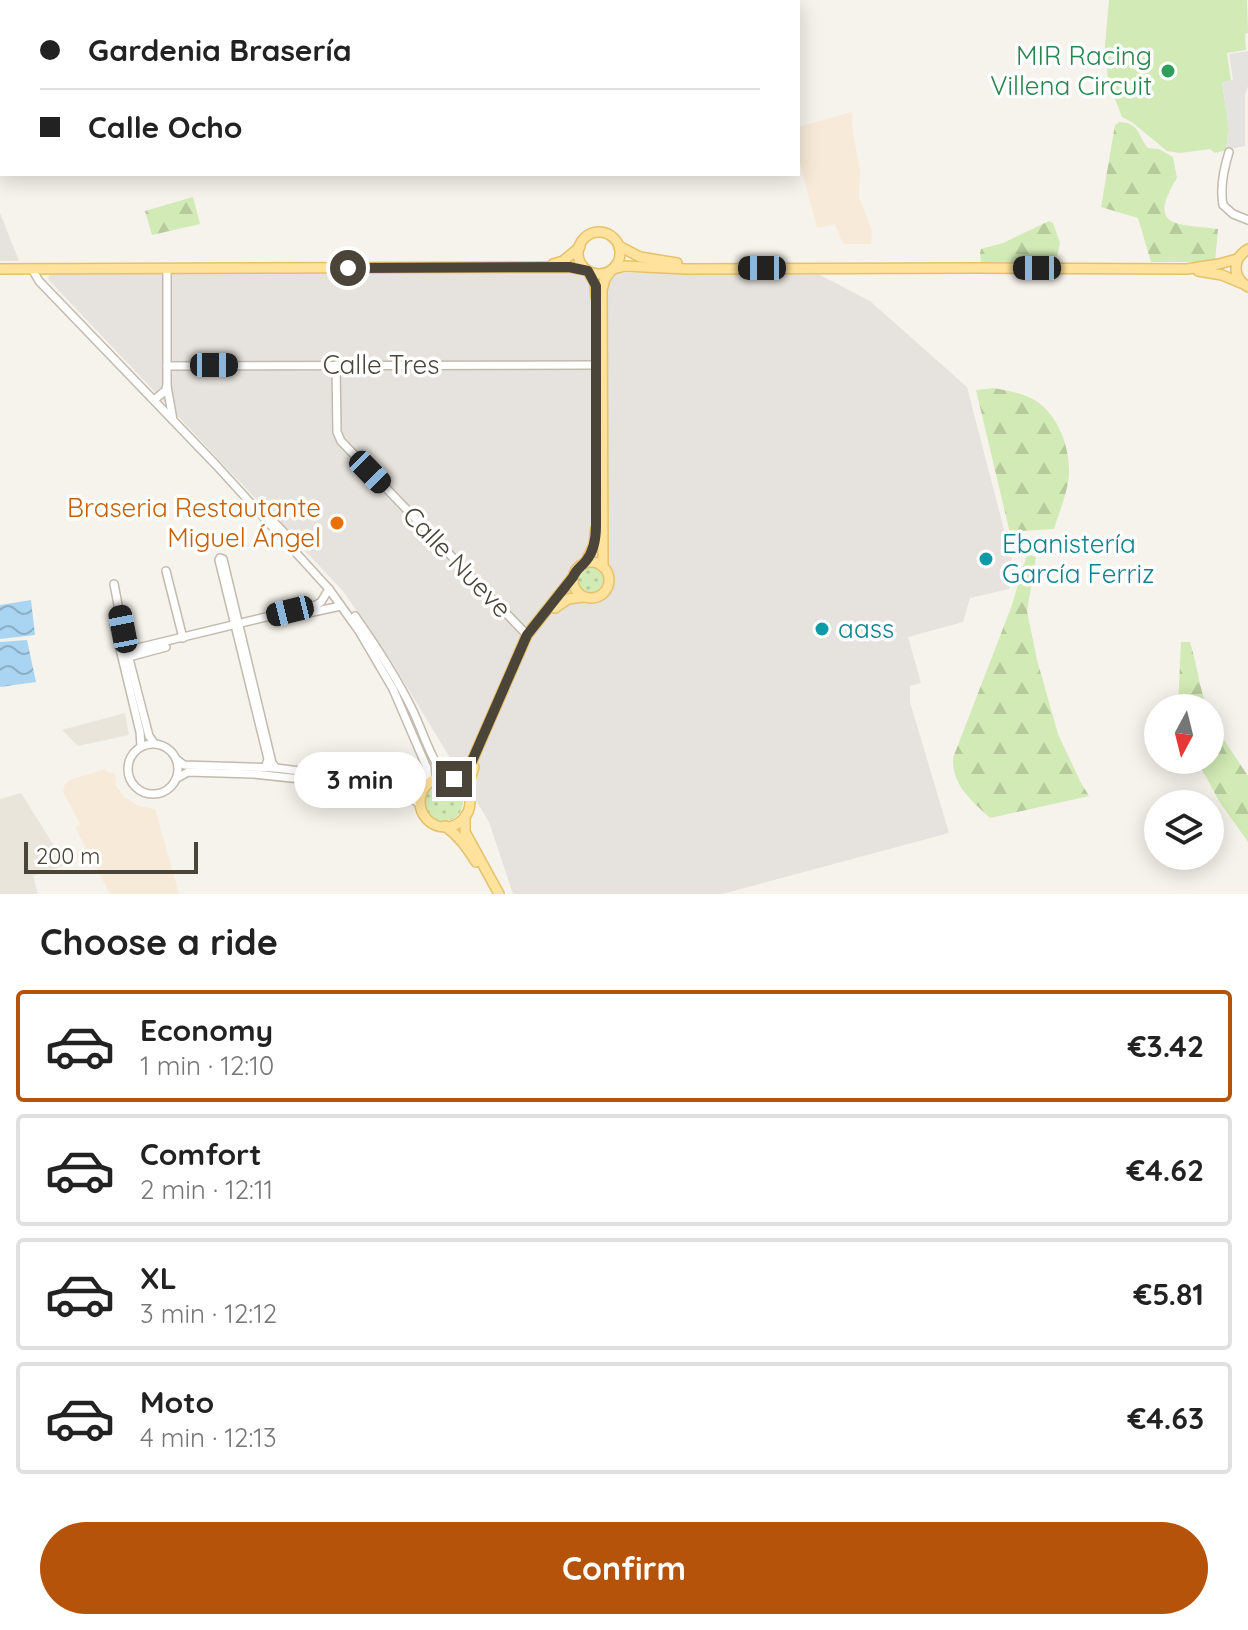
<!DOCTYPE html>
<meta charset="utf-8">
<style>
body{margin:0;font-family:Quicksand,sans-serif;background:#f6f6f6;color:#222;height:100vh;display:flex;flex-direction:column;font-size:30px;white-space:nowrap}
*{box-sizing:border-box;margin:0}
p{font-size:26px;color:#767676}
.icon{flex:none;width:44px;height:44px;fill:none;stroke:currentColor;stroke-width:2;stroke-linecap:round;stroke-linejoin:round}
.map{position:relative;height:894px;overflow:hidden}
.details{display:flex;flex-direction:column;background:#fff;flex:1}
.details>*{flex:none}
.banner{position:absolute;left:0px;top:0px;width:800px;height:176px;box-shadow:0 4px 20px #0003;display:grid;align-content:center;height:176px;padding:0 40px;background:#fff}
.needle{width:52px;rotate:187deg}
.buttons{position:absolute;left:1144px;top:694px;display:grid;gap:16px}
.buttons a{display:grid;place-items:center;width:80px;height:80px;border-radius:50%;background:#fff;box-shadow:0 4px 20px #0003;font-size:40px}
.scale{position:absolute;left:24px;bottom:20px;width:174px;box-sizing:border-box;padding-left:8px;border:4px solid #4b4439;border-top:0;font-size:22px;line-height:28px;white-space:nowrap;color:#4b4439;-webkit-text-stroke:6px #fff;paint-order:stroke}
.end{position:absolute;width:36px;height:36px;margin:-18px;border:10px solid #4b4439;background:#fff;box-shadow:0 0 0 4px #fff}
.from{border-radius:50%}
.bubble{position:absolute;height:56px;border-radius:28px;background:#fff;box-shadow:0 4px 20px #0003;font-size:26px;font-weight:800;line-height:56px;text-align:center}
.car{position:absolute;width:24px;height:48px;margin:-24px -12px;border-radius:10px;box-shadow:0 0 6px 2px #0007;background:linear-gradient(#222 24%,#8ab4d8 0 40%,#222 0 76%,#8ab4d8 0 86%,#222 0)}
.banner b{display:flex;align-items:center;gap:28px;height:76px;font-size:30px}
.banner b+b{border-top:2px solid #e0e0e0}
.banner i{width:20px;height:20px;background:#222}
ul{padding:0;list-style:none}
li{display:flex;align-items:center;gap:24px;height:112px;margin:0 16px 12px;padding:0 24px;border:4px solid #e0e0e0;border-radius:8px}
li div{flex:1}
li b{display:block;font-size:30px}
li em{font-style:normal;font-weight:800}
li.on{border-color:#b45309}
li>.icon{width:72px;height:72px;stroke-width:1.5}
h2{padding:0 40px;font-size:36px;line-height:96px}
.cta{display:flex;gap:16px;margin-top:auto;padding:16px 40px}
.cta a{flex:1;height:92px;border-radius:48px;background:#b45309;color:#fff;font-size:32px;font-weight:800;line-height:92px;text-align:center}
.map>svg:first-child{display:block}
.residential{fill:#eae5da}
.commercial{fill:#f7ead8}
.industrial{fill:#e6e2dd}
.grass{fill:url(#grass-dots)}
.forest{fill:url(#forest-firs)}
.garden{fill:#d2eab5}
.parking{fill:#e5e3e0}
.water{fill:url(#water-waves)}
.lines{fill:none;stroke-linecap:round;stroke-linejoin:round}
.minor-casing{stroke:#c2bbae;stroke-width:10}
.major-casing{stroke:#e6c16a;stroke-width:12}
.minor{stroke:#fff;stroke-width:7}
.major{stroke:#ffe39c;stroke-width:9}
.route{stroke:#4b4439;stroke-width:10}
.leisure-dot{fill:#2e9e5b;stroke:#fff;stroke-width:3}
.food-dot{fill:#e8710a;stroke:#fff;stroke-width:3}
.culture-dot{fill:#0f9aa8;stroke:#fff;stroke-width:3}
.labels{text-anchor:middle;stroke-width:7;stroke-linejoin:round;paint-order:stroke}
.leisure-label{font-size:26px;fill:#27864d;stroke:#fff;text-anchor:end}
.street-label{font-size:26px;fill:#4b4439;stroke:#fff}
.food-label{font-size:26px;fill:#c56008;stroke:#fff;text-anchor:end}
.culture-label{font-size:26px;fill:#0d838f;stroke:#fff;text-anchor:start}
</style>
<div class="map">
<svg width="1248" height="894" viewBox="0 0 1248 894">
<defs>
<pattern id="grass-dots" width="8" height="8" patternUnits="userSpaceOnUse" patternTransform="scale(2)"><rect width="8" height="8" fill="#d2eab5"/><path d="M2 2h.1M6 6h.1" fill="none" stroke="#b6ca9c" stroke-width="1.8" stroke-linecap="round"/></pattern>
<pattern id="forest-firs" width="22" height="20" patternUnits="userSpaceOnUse" patternTransform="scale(2)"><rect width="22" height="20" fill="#d2eab5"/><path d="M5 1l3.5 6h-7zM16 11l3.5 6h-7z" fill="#b6ca9c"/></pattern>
<pattern id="water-waves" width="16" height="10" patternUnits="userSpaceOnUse" patternTransform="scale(2)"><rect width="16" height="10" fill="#a9d4f2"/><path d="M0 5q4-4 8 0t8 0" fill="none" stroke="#8caec5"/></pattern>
</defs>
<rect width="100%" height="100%" fill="#f6f3ec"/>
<g class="residential">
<polygon points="125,713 129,735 78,746 62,730"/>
<polygon points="21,793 66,865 33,876 38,894 0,894 0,799"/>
</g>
<g class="commercial">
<polygon points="852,112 853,133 860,170 859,197 872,231 871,244 843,244 835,224 817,228 798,155 798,127"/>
<polygon points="105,769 105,771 115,774 116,786 124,797 139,806 155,809 179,894 110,894 75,827 80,824 63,791 65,784 70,780"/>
</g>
<g class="industrial">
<polygon points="0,213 19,261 0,261"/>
<polygon points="50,272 700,273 820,275 870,301 967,387 1014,568 1009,589 970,598 963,622 908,637 921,683 910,686 910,702 949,833 722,894 513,894 489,822 393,664 343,591 48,279"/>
</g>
<g class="grass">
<circle cx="591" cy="581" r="13"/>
<circle cx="444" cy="802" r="19"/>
</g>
<g class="forest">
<path d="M1119,122C1139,122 1138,136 1148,148L1159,149L1173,157L1177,178C1146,228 1177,224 1218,229L1215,262H1151L1138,218L1101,207L1115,125Z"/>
<polygon points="193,197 200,224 152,235 145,211"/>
<polygon points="1049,221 1053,223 1060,243 1056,262 981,262 980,253 981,249 1003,243"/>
<path d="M994,388C1008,391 1024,393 1036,401C1059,416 1070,448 1069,474C1068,492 1059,512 1054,529L1020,531L1014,550L976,390Z"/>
<path d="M1027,554L1036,557L1027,611L1037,660L1058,734L1080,781L1089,796L990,818C971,800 952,785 953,758L1012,605Z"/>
<path d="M1181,642H1190C1197,664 1199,686 1207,708H1178Z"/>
<polygon points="1210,713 1220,734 1248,776 1248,842 1219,801 1197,760 1210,760"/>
</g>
<polygon class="garden" points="1109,0 1247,0 1248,33 1245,34 1246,50 1227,53 1231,81 1222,82 1229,129 1226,150 1215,153 1210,149 1180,153 1167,151 1133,123 1122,117 1108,81 1105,46"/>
<polygon class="parking" points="1248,51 1248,86 1245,95 1245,146 1226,150 1229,129 1222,82 1233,80 1229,54"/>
<g class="water">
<polygon points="31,600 35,635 0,639 0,605"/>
<polygon points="27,640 36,682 0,687 0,642"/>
</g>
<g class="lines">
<defs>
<g id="minor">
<path d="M1229,152C1224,168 1220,189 1223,205L1233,214L1248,220"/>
<polyline points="32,269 39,281 217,466 329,589 359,631 393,689 427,768 428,783"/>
<polyline points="336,365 337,432 341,441 527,635"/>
<polyline points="167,366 596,365"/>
<polyline points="167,386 173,420"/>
<polyline points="154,400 165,391 167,386 167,268"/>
<polyline points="269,517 296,545"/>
<polyline points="166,571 183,638"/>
<polyline points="114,584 127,651 149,736 154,743"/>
<path d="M355,616C376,646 396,676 412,709C423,731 430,759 446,777"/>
<polyline points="275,620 341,606"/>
<polyline points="114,624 140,732 141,746"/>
<polyline points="121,652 316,605 321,602 329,589"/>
<polyline points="129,657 166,647"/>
<circle cx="153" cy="769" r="25"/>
<polyline points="176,759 184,765 276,768 363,779 412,790 424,788"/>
<polyline points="265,768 268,759 219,560 220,558 223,559 272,763 276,768"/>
<polyline points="177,778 188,772 253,774 329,782 396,792 406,795 420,804"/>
</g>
<g id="major">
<circle cx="599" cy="253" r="21"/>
<polyline points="619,246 640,257 677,263"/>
<path d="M1248,249C1232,259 1232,277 1248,287"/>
<polyline points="553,264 563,261 580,247"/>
<polyline points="0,269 569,267 586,270"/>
<polyline points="613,269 625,266 686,269 978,268 1187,269 1219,264 1237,259"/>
<polyline points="588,271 595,283 596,297"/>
<polyline points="1198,271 1222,275 1241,283"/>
<circle cx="591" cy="580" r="18"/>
<polyline points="585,563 594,545 596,528"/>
<polyline points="603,567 602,290 605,279 611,271"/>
<polyline points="555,608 568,599 583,597"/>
<circle cx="445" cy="802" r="25"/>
<polyline points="454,779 463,775 469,768 527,635 573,577"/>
<polyline points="466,790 474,767"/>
<polyline points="465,816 465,832 499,894"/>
<path d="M445,826C459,836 467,848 476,862"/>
</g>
</defs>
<use href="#minor" class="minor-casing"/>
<use href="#major" class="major-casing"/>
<use href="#minor" class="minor"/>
<use href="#major" class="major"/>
</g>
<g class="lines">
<path class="route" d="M348,268L569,267L588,271L596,286V526C596,538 594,551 586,561C581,567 576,569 573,577L527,635L469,768L463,775L454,779"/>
</g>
<circle class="leisure-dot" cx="1168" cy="71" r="8"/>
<circle class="food-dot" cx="337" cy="523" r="8"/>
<g class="culture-dot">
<circle cx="986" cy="559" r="8"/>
<circle cx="822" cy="629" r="8"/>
</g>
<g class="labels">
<g class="leisure-label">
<text x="1152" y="65">MIR Racing<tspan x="1152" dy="30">Villena Circuit</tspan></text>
</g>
<g class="street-label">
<text x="381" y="374">Calle Tres</text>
<text transform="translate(457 562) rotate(46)" y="9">Calle Nueve</text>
</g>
<g class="food-label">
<text x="321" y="517">Braseria Restautante<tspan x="321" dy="30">Miguel Ángel</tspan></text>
</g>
<g class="culture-label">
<text x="1002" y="553">Ebanistería<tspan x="1002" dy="30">García Ferriz</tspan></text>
<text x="838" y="638">aass</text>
</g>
</g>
</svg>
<div class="buttons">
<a><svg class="needle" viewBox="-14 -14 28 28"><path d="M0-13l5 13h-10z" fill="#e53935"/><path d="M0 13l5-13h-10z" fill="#767676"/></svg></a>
<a><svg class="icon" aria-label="layers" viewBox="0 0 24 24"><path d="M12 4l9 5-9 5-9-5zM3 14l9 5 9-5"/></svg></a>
</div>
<div class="scale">200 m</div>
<i class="end from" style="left:348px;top:268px"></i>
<i class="end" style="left:454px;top:779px"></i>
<div class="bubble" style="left:294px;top:752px;width:132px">3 min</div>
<i class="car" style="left:762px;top:268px;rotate:270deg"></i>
<i class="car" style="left:1037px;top:268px;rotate:270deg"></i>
<i class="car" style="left:214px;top:365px;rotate:90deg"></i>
<i class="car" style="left:370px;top:472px;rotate:136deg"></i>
<i class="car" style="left:290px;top:611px;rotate:256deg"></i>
<i class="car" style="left:123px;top:629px;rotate:349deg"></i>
<div class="banner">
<b><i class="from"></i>Gardenia Brasería</b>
<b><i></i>Calle Ocho</b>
</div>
</div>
<section class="details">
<h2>Choose a ride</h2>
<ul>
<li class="on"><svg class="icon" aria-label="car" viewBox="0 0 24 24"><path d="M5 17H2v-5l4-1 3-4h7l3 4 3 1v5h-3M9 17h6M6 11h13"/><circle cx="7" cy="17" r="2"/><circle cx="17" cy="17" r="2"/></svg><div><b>Economy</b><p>1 min · 12:10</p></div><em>€3.42</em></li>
<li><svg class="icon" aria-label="car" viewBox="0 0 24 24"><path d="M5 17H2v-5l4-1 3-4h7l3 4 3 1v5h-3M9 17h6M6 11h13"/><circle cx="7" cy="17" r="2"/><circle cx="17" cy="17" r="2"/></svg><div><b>Comfort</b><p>2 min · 12:11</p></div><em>€4.62</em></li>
<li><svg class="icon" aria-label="car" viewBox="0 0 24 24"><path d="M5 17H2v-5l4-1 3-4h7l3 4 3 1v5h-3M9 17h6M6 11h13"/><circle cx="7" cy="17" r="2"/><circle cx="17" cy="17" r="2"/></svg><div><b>XL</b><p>3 min · 12:12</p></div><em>€5.81</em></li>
<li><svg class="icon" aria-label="car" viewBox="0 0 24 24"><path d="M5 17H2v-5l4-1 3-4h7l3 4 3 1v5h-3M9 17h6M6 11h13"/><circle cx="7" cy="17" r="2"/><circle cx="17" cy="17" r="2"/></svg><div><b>Moto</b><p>4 min · 12:13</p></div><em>€4.63</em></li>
</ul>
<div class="cta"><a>Confirm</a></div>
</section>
